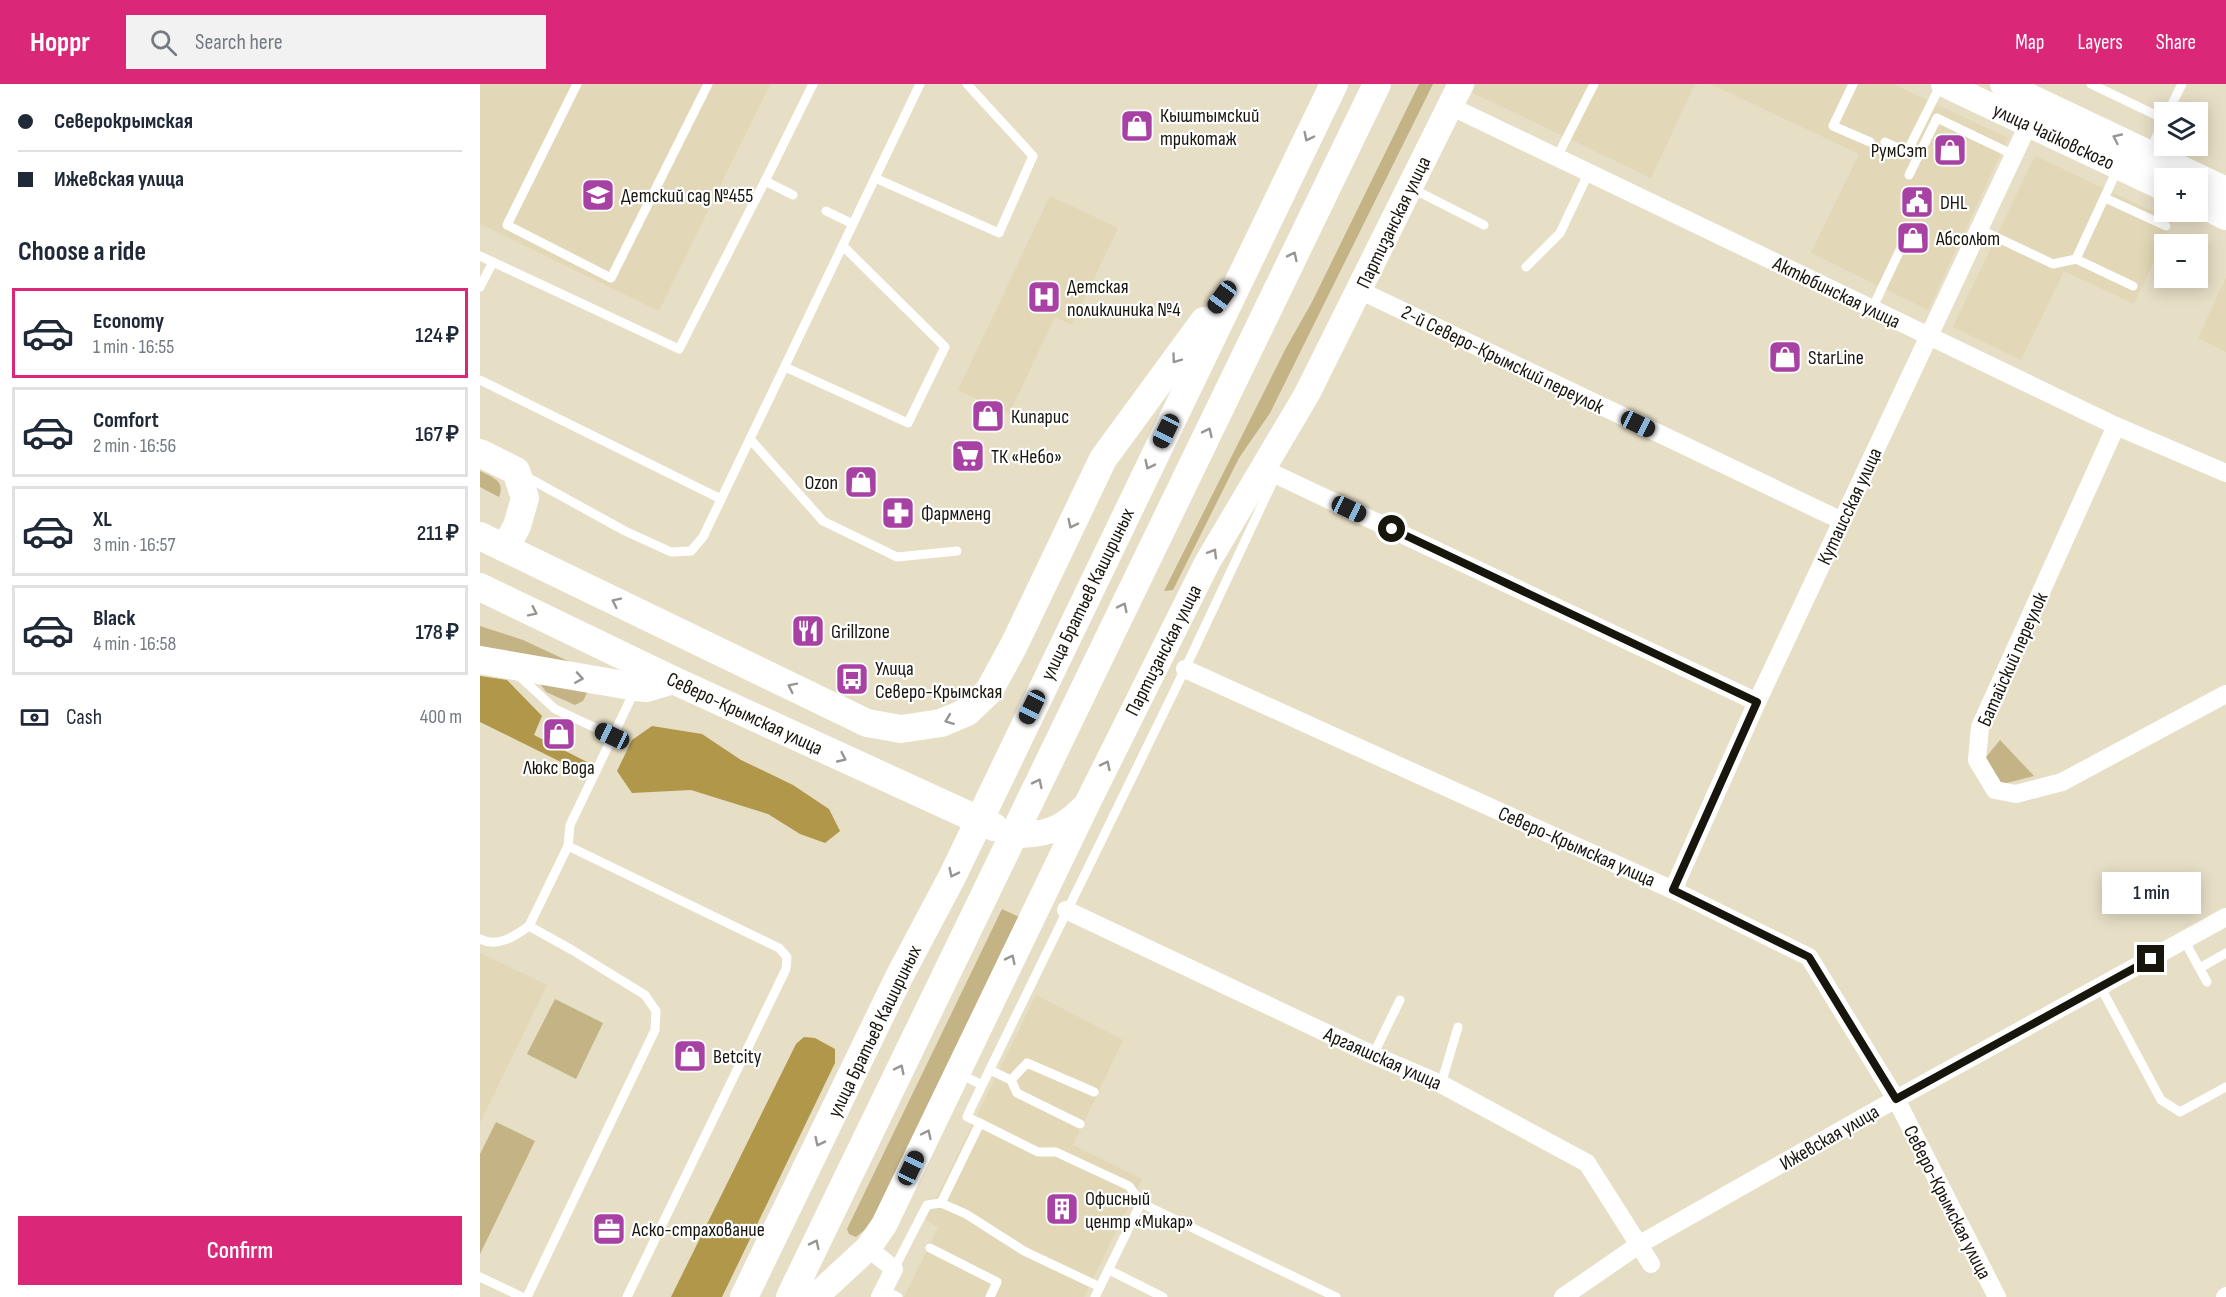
<!DOCTYPE html>
<meta charset="utf-8">
<style>
body{margin:0;font-family:"Sofia Sans Condensed",sans-serif;background:#f2f2f3;color:#1f2937;height:100vh;display:flex;flex-direction:column;font-size:22px;white-space:nowrap}
*{box-sizing:border-box;margin:0}
p{font-size:20px;color:#747a83}
.icon{flex:none;width:33px;height:33px;fill:none;stroke:currentColor;stroke-width:2;stroke-linecap:round;stroke-linejoin:round}
.map{position:relative;flex:1;overflow:hidden}
.drawer{display:flex;flex-direction:column;background:#fff;width:480px}
.drawer>*{flex:none}
.guide{display:grid;align-content:center;height:132px;padding:0 18px;background:#fff}
.tools{position:absolute;left:1674px;top:18px;display:grid;gap:12px}
.tools a{display:grid;place-items:center;width:54px;height:54px;border-radius:0px;background:#fff;box-shadow:0 3px 15px #0003;font-size:30px}
.end{position:absolute;width:27px;height:27px;margin:-14px;border:8px solid #18150c;background:#fff;box-shadow:0 0 0 3px #fff}
.from{border-radius:50%}
.bubble{position:absolute;height:42px;border-radius:0px;background:#fff;box-shadow:0 3px 15px #0003;font-size:20px;font-weight:600;line-height:42px;text-align:center}
.car{position:absolute;width:18px;height:36px;margin:-18px -9px;border-radius:8px;box-shadow:0 0 4px 2px #0007;background:linear-gradient(#222 24%,#8ab4d8 0 40%,#222 0 76%,#8ab4d8 0 86%,#222 0)}
.guide b{display:flex;align-items:center;gap:21px;height:57px;font-size:22px}
.guide b+b{border-top:2px solid #e0e1e3}
.guide i{width:15px;height:15px;background:#1f2937}
ul{padding:0;list-style:none}
li{display:flex;align-items:center;gap:18px;height:90px;margin:0 12px 9px;padding:0 6px;border:3px solid #e0e1e3;border-radius:0px}
li div{flex:1}
li b{display:block;font-size:22px}
li em{font-style:normal;font-weight:600}
li.on{border-color:#db2777}
li>.icon{width:54px;height:54px;stroke-width:1.5}
h2{padding:0 18px;font-size:27px;line-height:72px}
.pay{display:flex;align-items:center;gap:15px;height:66px;padding:0 18px;font-size:22px}
.pay p{margin-inline-start:auto}
.cta{display:flex;gap:12px;margin-top:auto;padding:12px 18px}
.cta a{flex:1;height:69px;border-radius:0px;background:#db2777;color:#fff;font-size:24px;font-weight:600;line-height:69px;text-align:center}
header{display:flex;align-items:center;gap:36px;box-sizing:border-box;height:84px;padding:0 30px;background:#db2777;color:#fff}
header strong{font-size:28px}
nav{display:flex;gap:33px;margin-inline-start:auto;font-size:21px}
.search{width:420px;height:54px;background:#f2f2f3;display:flex;align-items:center;gap:15px;box-sizing:border-box;padding:0 21px;border-radius:0px;color:#747a83;font-size:22px}
main{display:flex;flex:1;min-height:0}
.map>svg:first-child{display:block}
.built{fill:#e2d7b6}
.green{fill:#c3b385}
.forest{fill:#b0974a}
.lines{fill:none;stroke-linecap:round;stroke-linejoin:round}
.lane{stroke:#fff;stroke-width:9}
.street{stroke:#fff;stroke-width:18}
.secondary{stroke:#fff;stroke-width:26}
.primary{stroke:#fff;stroke-width:28}
.oneway{stroke:#979692}
.route{stroke:#18150c;stroke-width:8}
.labels{text-anchor:middle;stroke-width:4.5;stroke-linejoin:round;paint-order:stroke}
.poi-label{font-size:20px;fill:#18150c;stroke:#fff;text-anchor:start}
.street-label{font-size:20px;fill:#18150c;stroke:#fff}
</style>
<header>
<strong>Hoppr</strong>
<div class="search"><svg class="icon" aria-label="search" viewBox="0 0 24 24"><circle cx="10" cy="10" r="6"/><path d="M15 15l6 6"/></svg>Search here</div>
<nav><a>Map</a><a>Layers</a><a>Share</a></nav>
</header>
<main>
<section class="drawer">
<div class="guide">
<b><i class="from"></i>Северокрымская</b>
<b><i></i>Ижевская улица</b>
</div>
<h2>Choose a ride</h2>
<ul>
<li class="on"><svg class="icon" aria-label="car" viewBox="0 0 24 24"><path d="M5 17H2v-5l4-1 3-4h7l3 4 3 1v5h-3M9 17h6M6 11h13"/><circle cx="7" cy="17" r="2"/><circle cx="17" cy="17" r="2"/></svg><div><b>Economy</b><p>1 min · 16:55</p></div><em>124 ₽</em></li>
<li><svg class="icon" aria-label="car" viewBox="0 0 24 24"><path d="M5 17H2v-5l4-1 3-4h7l3 4 3 1v5h-3M9 17h6M6 11h13"/><circle cx="7" cy="17" r="2"/><circle cx="17" cy="17" r="2"/></svg><div><b>Comfort</b><p>2 min · 16:56</p></div><em>167 ₽</em></li>
<li><svg class="icon" aria-label="car" viewBox="0 0 24 24"><path d="M5 17H2v-5l4-1 3-4h7l3 4 3 1v5h-3M9 17h6M6 11h13"/><circle cx="7" cy="17" r="2"/><circle cx="17" cy="17" r="2"/></svg><div><b>XL</b><p>3 min · 16:57</p></div><em>211 ₽</em></li>
<li><svg class="icon" aria-label="car" viewBox="0 0 24 24"><path d="M5 17H2v-5l4-1 3-4h7l3 4 3 1v5h-3M9 17h6M6 11h13"/><circle cx="7" cy="17" r="2"/><circle cx="17" cy="17" r="2"/></svg><div><b>Black</b><p>4 min · 16:58</p></div><em>178 ₽</em></li>
</ul>
<div class="pay"><svg class="icon" aria-label="cash" viewBox="0 0 24 24"><path d="M3 7h18v10H3z"/><circle cx="12" cy="12" r="2"/></svg>Cash<p>400 m</p></div>
<div class="cta"><a>Confirm</a></div>
</section>
<div class="map">
<svg width="1746" height="1213" viewBox="0 0 1746 1213">
<rect width="100%" height="100%" fill="#e6dec5"/>
<g class="built">
<polygon points="0,0 290,0 179,227 0,140"/>
<polygon points="997,0 1215,0 1171,94 993,9"/>
<polygon points="1231,0 1413,0 1528,54 1448,226 1331,169 1379,70"/>
<polygon points="1555,72 1693,137 1654,220 1584,187 1541,276 1473,243"/>
<polygon points="570,112 638,144 592,241 575,233 529,330 478,306"/>
<polygon points="1746,194 1746,268 1718,254"/>
<polygon points="0,869 67,901 0,1039"/>
<polygon points="556,911 643,956 593,1061 662,1095 604,1213 424,1213 458,1144 446,1135"/>
</g>
<g class="green">
<polygon points="939,0 953,0 790,329 759,374 693,506 684,507 806,264 832,218"/>
<path d="M0,387C12,393 26,397 19,413L0,403Z"/>
<polygon points="0,542 43,556 103,584 0,562"/>
<polygon points="59,598 108,607 103,617 95,621 66,608"/>
<polygon points="1520,656 1554,692 1519,701 1502,678"/>
<polygon points="522,825 539,833 396,1132 388,1143 376,1153 369,1150 367,1145"/>
<polygon points="75,915 123,939 96,995 47,970"/>
<polygon points="16,1038 55,1057 0,1170 0,1070"/>
</g>
<g class="forest">
<polygon points="0,592 27,596 62,632 54,651 107,678 97,682 87,681 0,638"/>
<polygon points="172,642 222,650 261,676 313,701 349,725 360,747 345,759 320,750 288,730 211,706 152,709 137,687 152,656"/>
<polygon points="324,953 335,954 355,965 355,979 242,1213 191,1213 316,960"/>
</g>
<g class="lines">
<g class="lane">
<polyline points="97,0 27,141 131,194 228,0"/>
<polyline points="1373,0 1353,42 1390,58"/>
<polyline points="1611,0 1684,35"/>
<polyline points="1688,28 1702,0"/>
<polyline points="1405,58 1427,68 1461,0"/>
<polyline points="1669,69 1684,36"/>
<polyline points="1077,73 1114,0"/>
<polyline points="1429,91 1457,34 1534,71"/>
<polyline points="395,94 519,149 553,72 487,0"/>
<polyline points="285,97 333,0"/>
<polyline points="931,104 1004,141"/>
<polyline points="1625,114 1686,142"/>
<polyline points="346,127 373,140"/>
<polyline points="1499,145 1573,180 1596,175 1638,84"/>
<polyline points="0,172 199,265 285,97 313,111"/>
<polyline points="1596,175 1653,202"/>
<polyline points="1046,183 1080,149 1109,88"/>
<polyline points="0,203 13,178"/>
<polyline points="1392,225 1420,166"/>
<polyline points="305,283 428,339 465,263 363,162"/>
<polyline points="0,296 241,415"/>
<polyline points="270,355 343,437 417,473 477,467"/>
<polyline points="45,392 145,447 191,468 211,467 223,453 440,0"/>
<polyline points="38,591 75,625 133,652"/>
<polyline points="88,762 299,864 307,873 306,885 147,1213"/>
<polyline points="49,842 88,762 90,741 155,606"/>
<path d="M0,855C18,864 35,852 49,842L92,866L165,911L176,927L175,946L47,1213"/>
<polyline points="1704,856 1727,898"/>
<polyline points="1720,884 1746,869"/>
<polyline points="1620,902 1681,1016 1700,1028 1746,1003"/>
<polyline points="893,971 920,916"/>
<polyline points="510,986 531,996 537,1009 600,1040"/>
<polyline points="478,989 502,1001"/>
<polyline points="531,996 547,979 614,1008"/>
<polyline points="961,1000 978,943"/>
<polyline points="500,1039 487,1033 491,1024 705,585 796,391"/>
<polyline points="461,1119 500,1039 558,1068 576,1068 649,1102 661,1119"/>
<polyline points="450,1164 517,1198 510,1213"/>
<polyline points="414,1185 447,1121 461,1119 486,1130 544,1167 620,1203"/>
<polyline points="629,1186 683,1213"/>
<polyline points="0,1193 42,1213"/>
<polyline points="404,1206 418,1213"/>
<polyline points="615,1213 661,1119 856,1213"/>
</g>
<g class="street">
<polyline points="970,22 1636,342 1746,389"/>
<polyline points="879,206 1362,437"/>
<polyline points="1636,342 1500,643 1497,676 1515,706 1536,710 1582,698 1746,610"/>
<polyline points="784,385 1277,618"/>
<polyline points="705,585 1193,806 1329,873 1416,1015 1517,1213"/>
<polyline points="1193,806 1277,618 1549,39"/>
<polyline points="586,826 893,971 961,1000 1107,1079 1171,1180"/>
<polyline points="388,1164 414,1185 400,1213"/>
<polyline points="1083,1213 1160,1160 1416,1015 1746,833"/>
<polyline points="1745,1213 1746,1212"/>
</g>
<g class="secondary">
<polyline points="1464,0 1684,104"/>
<polyline points="1523,0 1746,106"/>
<polyline points="1718,119 1746,133"/>
<path d="M533,751C563,751 581,747 602,725"/>
<polyline points="335,1213 388,1164 404,1141 606,722 727,479 827,310 981,0"/>
</g>
<g class="primary">
<polyline points="0,369 36,387 45,414 37,442 25,464"/>
<polyline points="0,452 387,639 421,645 461,639 487,628 509,607 534,561 623,375 724,237"/>
<polyline points="0,503 193,596 514,743"/>
<polyline points="0,576 156,603 166,604 193,596"/>
<polyline points="264,1213 420,891 472,793 854,0"/>
<polyline points="310,1213 897,0"/>
</g>
</g>
<defs><path id="oneway-chevron" d="M-2-3.5L2.5 0L-2 3.5" fill="none" stroke-width="1.6" stroke-linecap="round" stroke-linejoin="round" transform="scale(1.5)"/></defs>
<g class="oneway">
<use href="#oneway-chevron" transform="translate(828 53) rotate(116)"/>
<use href="#oneway-chevron" transform="translate(1637 54) rotate(-155)"/>
<use href="#oneway-chevron" transform="translate(813 172) rotate(-64)"/>
<use href="#oneway-chevron" transform="translate(696 275) rotate(126)"/>
<use href="#oneway-chevron" transform="translate(728 348) rotate(-64)"/>
<use href="#oneway-chevron" transform="translate(669 381) rotate(116)"/>
<use href="#oneway-chevron" transform="translate(592 440) rotate(116)"/>
<use href="#oneway-chevron" transform="translate(733 469) rotate(-59)"/>
<use href="#oneway-chevron" transform="translate(136 518) rotate(-154)"/>
<use href="#oneway-chevron" transform="translate(643 523) rotate(-64)"/>
<use href="#oneway-chevron" transform="translate(53 528) rotate(26)"/>
<use href="#oneway-chevron" transform="translate(99 594) rotate(9)"/>
<use href="#oneway-chevron" transform="translate(312 603) rotate(-154)"/>
<use href="#oneway-chevron" transform="translate(469 636) rotate(159)"/>
<use href="#oneway-chevron" transform="translate(362 674) rotate(25)"/>
<use href="#oneway-chevron" transform="translate(626 681) rotate(-64)"/>
<use href="#oneway-chevron" transform="translate(558 699) rotate(-64)"/>
<use href="#oneway-chevron" transform="translate(473 789) rotate(116)"/>
<use href="#oneway-chevron" transform="translate(531 875) rotate(-64)"/>
<use href="#oneway-chevron" transform="translate(420 985) rotate(-64)"/>
<use href="#oneway-chevron" transform="translate(447 1050) rotate(-65)"/>
<use href="#oneway-chevron" transform="translate(339 1058) rotate(116)"/>
<use href="#oneway-chevron" transform="translate(335 1160) rotate(-64)"/>
</g>
<g class="lines">
<polyline class="route" points="912,445 1277,618 1193,806 1329,873 1416,1015 1671,875"/>
</g>
<defs>
<symbol id="shop-square" viewBox="-11 -11 22 22"><rect x="-9" y="-9" width="18" height="18" rx="4" fill="#a841a4" stroke="#fff"/><path d="M-5-2.5h2.3a2.7 3.5 0 0 1 5.4 0H5L5.5 6h-11ZM-1.5-2.5h3a1.5 2.3 0 0 0-3 0Z" fill="#fff"/></symbol>
<symbol id="school-square" viewBox="-11 -11 22 22"><rect x="-9" y="-9" width="18" height="18" rx="4" fill="#a841a4" stroke="#fff"/><path d="M0-5L7-2L0 1L-7-2ZM-4 1L0 2.5L4 1V4Q0 6-4 4Z" fill="#fff"/></symbol>
<symbol id="civic-square" viewBox="-11 -11 22 22"><rect x="-9" y="-9" width="18" height="18" rx="4" fill="#a841a4" stroke="#fff"/><path d="M-.6-6.5H3V-4.5H.6V-3L4-1V1h2V6H-6V1h2V-1L-.6-3ZM-1.2 2.5V6h2.4V2.5Z" fill="#fff"/></symbol>
<symbol id="hospital-square" viewBox="-11 -11 22 22"><rect x="-9" y="-9" width="18" height="18" rx="4" fill="#a841a4" stroke="#fff"/><path d="M-5-5h3v3.5h4V-5h3V5h-3V1.5h-4V5h-3Z" fill="#fff"/></symbol>
<symbol id="supermarket-square" viewBox="-11 -11 22 22"><rect x="-9" y="-9" width="18" height="18" rx="4" fill="#a841a4" stroke="#fff"/><path d="M-6-5.5h2.5l.6 2H6L4.5 2H-2.5L-4.4-4H-6ZM-1.5 3.2a1.3 1.3 0 1 0 .1 0ZM3 3.2a1.3 1.3 0 1 0 .1 0Z" fill="#fff"/></symbol>
<symbol id="pharmacy-square" viewBox="-11 -11 22 22"><rect x="-9" y="-9" width="18" height="18" rx="4" fill="#a841a4" stroke="#fff"/><path d="M-2-6h4v4h4v4h-4v4h-4v-4h-4v-4h4Z" fill="#fff"/></symbol>
<symbol id="restaurant-square" viewBox="-11 -11 22 22"><rect x="-9" y="-9" width="18" height="18" rx="4" fill="#a841a4" stroke="#fff"/><path d="M-5-6h1v4h1v-4h1v4h1v-4h1v5L-1.5 .5V6h-2V.5L-5-1ZM5-6V6H3V1.5H1.5Q1.5-4 5-6Z" fill="#fff"/></symbol>
<symbol id="bus-square" viewBox="-11 -11 22 22"><rect x="-9" y="-9" width="18" height="18" rx="4" fill="#a841a4" stroke="#fff"/><path d="M-5-6H5V4H4V6H2V4H-2V6H-4V4H-5ZM-3.5-4V0h7V-4ZM-3.5 1.2v1.5H-2V1.2ZM2 1.2v1.5H3.5V1.2Z" fill="#fff"/></symbol>
<symbol id="building-square" viewBox="-11 -11 22 22"><rect x="-9" y="-9" width="18" height="18" rx="4" fill="#a841a4" stroke="#fff"/><path d="M-4-6H4V6H1V3H-1V6H-4ZM-2.5-4.3h1.7v1.8h-1.7ZM.8-4.3h1.7v1.8H.8ZM-2.5-1h1.7V.8h-1.7ZM.8-1h1.7V.8H.8Z" fill="#fff"/></symbol>
<symbol id="office-square" viewBox="-11 -11 22 22"><rect x="-9" y="-9" width="18" height="18" rx="4" fill="#a841a4" stroke="#fff"/><path d="M-6-3h4V-5.5h4V-3h4V5H-6ZM-1-4.5V-3h2v-1.5ZM-6 0V1H6V0Z" fill="#fff"/></symbol>
</defs>
<g fill-rule="evenodd">
<use href="#shop-square" x="638" y="23" width="38" height="38"/>
<use href="#shop-square" x="1451" y="47" width="38" height="38"/>
<use href="#school-square" x="99" y="92" width="38" height="38"/>
<use href="#civic-square" x="1418" y="99" width="38" height="38"/>
<use href="#shop-square" x="1414" y="135" width="38" height="38"/>
<use href="#hospital-square" x="545" y="194" width="38" height="38"/>
<use href="#shop-square" x="1286" y="254" width="38" height="38"/>
<use href="#shop-square" x="489" y="313" width="38" height="38"/>
<use href="#supermarket-square" x="469" y="353" width="38" height="38"/>
<use href="#shop-square" x="362" y="379" width="38" height="38"/>
<use href="#pharmacy-square" x="399" y="410" width="38" height="38"/>
<use href="#restaurant-square" x="309" y="528" width="38" height="38"/>
<use href="#bus-square" x="353" y="576" width="38" height="38"/>
<use href="#shop-square" x="60" y="631" width="38" height="38"/>
<use href="#shop-square" x="191" y="953" width="38" height="38"/>
<use href="#building-square" x="563" y="1106" width="38" height="38"/>
<use href="#office-square" x="110" y="1126" width="38" height="38"/>
</g>
<g class="labels">
<g class="poi-label">
<text x="680" y="38">Кыштымский<tspan x="680" dy="23">трикотаж</tspan></text>
<text x="1447" y="73" text-anchor="end">РумСэт</text>
<text x="141" y="118">Детский сад №455</text>
<text x="1460" y="125">DHL</text>
<text x="1456" y="161">Абсолют</text>
<text x="587" y="209">Детская<tspan x="587" dy="23">поликлиника №4</tspan></text>
<text x="1328" y="280">StarLine</text>
<text x="531" y="339">Кипарис</text>
<text x="511" y="379">ТК «Небо»</text>
<text x="358" y="405" text-anchor="end">Ozon</text>
<text x="441" y="436">Фармленд</text>
<text x="351" y="554">Grillzone</text>
<text x="395" y="591">Улица<tspan x="395" dy="23">Северо-Крымская</tspan></text>
<text x="79" y="690" text-anchor="middle">Люкс Вода</text>
<text x="233" y="979">Betcity</text>
<text x="605" y="1121">Офисный<tspan x="605" dy="23">центр «Микар»</tspan></text>
<text x="152" y="1152">Аско-страхование</text>
</g>
<g class="street-label">
<text transform="translate(1574 52) rotate(25)" y="7">улица Чайковского</text>
<text transform="translate(913 138) rotate(-64)" y="7">Партизанская улица</text>
<text transform="translate(1357 208) rotate(26)" y="7">Актюбинская улица</text>
<text transform="translate(1023 275) rotate(26)" y="7">2-й Северо-Крымский переулок</text>
<text transform="translate(1369 422) rotate(-65)" y="7">Кутаисская улица</text>
<text transform="translate(607 510) rotate(-64)" y="7">улица Братьев Кашириных</text>
<text transform="translate(683 566) rotate(-63)" y="7">Партизанская улица</text>
<text transform="translate(1532 575) rotate(-66)" y="7">Батайский переулок</text>
<text transform="translate(265 629) rotate(25)" y="7">Северо-Крымская улица</text>
<text transform="translate(1097 762) rotate(24)" y="7">Северо-Крымская улица</text>
<text transform="translate(394 947) rotate(-64)" y="7">улица Братьев Кашириных</text>
<text transform="translate(903 974) rotate(24)" y="7">Аргаяшская улица</text>
<text transform="translate(1349 1053) rotate(-30)" y="7">Ижевская улица</text>
<text transform="translate(1468 1118) rotate(63)" y="7">Северо-Крымская улица</text>
</g>
</g>
</svg>
<div class="tools">
<a><svg class="icon" aria-label="layers" viewBox="0 0 24 24"><path d="M12 4l9 5-9 5-9-5zM3 14l9 5 9-5"/></svg></a>
<a>+</a>
<a>−</a>
</div>
<i class="end from" style="left:912px;top:445px"></i>
<i class="end" style="left:1671px;top:875px"></i>
<div class="bubble" style="left:1622px;top:788px;width:99px">1 min</div>
<i class="car" style="left:742px;top:213px;rotate:216deg"></i>
<i class="car" style="left:1158px;top:340px;rotate:116deg"></i>
<i class="car" style="left:686px;top:347px;rotate:206deg"></i>
<i class="car" style="left:869px;top:425px;rotate:115deg"></i>
<i class="car" style="left:552px;top:623px;rotate:206deg"></i>
<i class="car" style="left:132px;top:652px;rotate:295deg"></i>
<i class="car" style="left:431px;top:1084px;rotate:25deg"></i>
</div>
</main>
